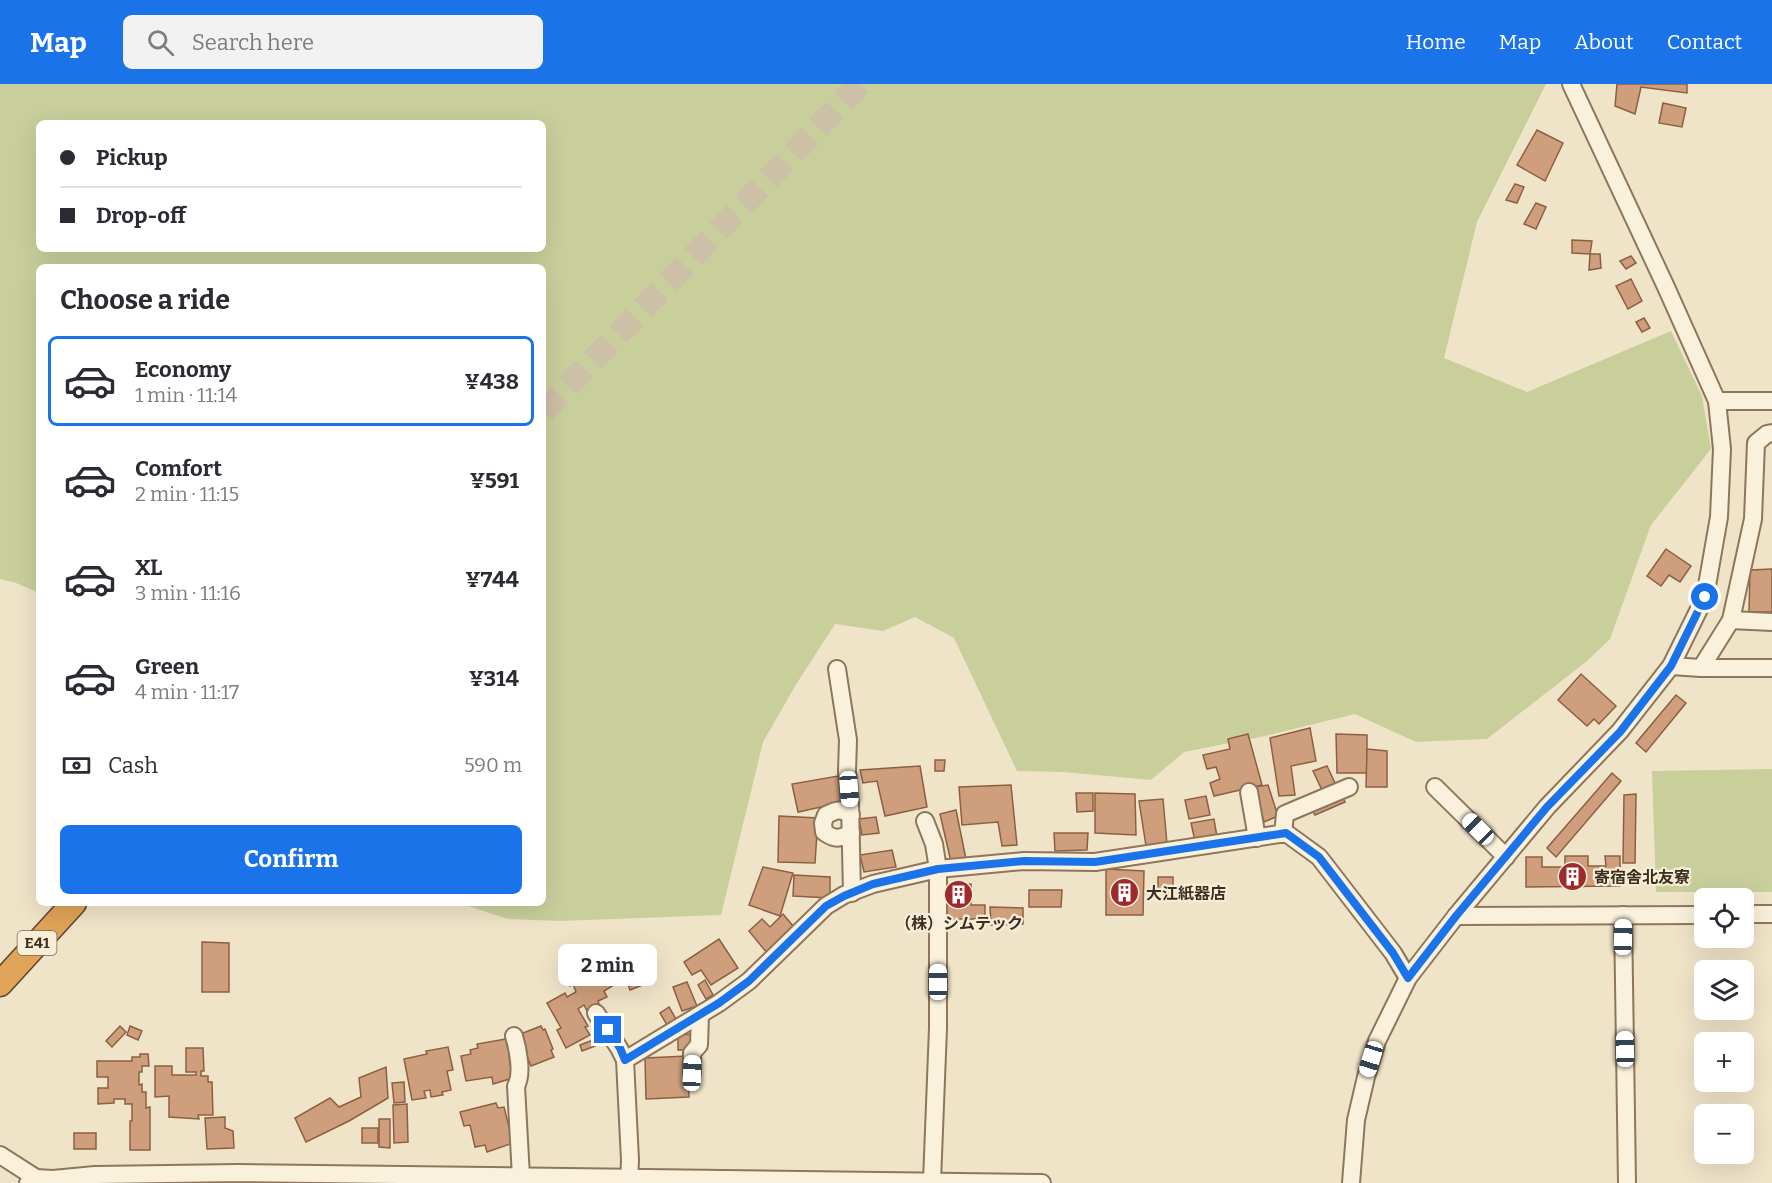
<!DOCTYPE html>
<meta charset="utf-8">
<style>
body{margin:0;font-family:Bitter,"Noto Sans JP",serif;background:#f2f2f3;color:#2b2b33;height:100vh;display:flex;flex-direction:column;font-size:22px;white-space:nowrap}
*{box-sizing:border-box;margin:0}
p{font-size:20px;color:#7c7c81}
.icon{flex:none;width:33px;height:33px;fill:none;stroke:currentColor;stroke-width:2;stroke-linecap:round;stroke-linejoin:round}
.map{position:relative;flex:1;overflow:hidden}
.details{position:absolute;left:36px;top:180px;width:510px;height:642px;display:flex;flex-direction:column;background:#fff;border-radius:9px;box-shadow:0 6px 24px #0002}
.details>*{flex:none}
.guide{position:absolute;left:36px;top:36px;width:510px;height:132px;border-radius:9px;box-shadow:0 6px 24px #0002;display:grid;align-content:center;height:132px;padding:0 24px;background:#fff}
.buttons{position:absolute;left:1694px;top:804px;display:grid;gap:12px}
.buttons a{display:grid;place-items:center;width:60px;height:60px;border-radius:9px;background:#fff;box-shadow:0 6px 24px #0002;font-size:30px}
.end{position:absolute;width:27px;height:27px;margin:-14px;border:8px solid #1a73e8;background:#fff;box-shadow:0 0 0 3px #fff}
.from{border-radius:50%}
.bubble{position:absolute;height:42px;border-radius:9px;background:#fff;box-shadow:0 6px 24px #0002;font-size:20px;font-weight:700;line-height:42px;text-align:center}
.car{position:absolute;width:18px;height:36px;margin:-18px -9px;border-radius:8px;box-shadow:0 0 4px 2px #0007;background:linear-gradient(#fff 24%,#345 0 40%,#fff 0 76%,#345 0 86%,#fff 0)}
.guide b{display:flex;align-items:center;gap:21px;height:57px;font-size:22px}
.guide b+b{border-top:2px solid #e1e1e2}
.guide i{width:15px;height:15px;background:#2b2b33}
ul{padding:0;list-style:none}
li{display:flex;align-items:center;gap:18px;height:90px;margin:0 12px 9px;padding:0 12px;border:3px solid transparent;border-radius:9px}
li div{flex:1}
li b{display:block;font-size:22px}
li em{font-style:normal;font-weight:700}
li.current{border-color:#1a73e8}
li>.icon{width:54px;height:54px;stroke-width:1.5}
h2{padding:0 24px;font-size:27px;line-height:72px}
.pay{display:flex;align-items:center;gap:15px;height:66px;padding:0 24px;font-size:22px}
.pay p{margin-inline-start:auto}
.cta{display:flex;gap:12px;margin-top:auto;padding:12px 24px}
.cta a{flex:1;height:69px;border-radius:9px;background:#1a73e8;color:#fff;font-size:24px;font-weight:700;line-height:69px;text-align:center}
header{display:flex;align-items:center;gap:36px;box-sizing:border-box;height:84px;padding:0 30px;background:#1a73e8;color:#fff}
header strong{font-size:28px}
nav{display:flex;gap:33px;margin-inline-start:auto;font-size:21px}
.search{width:420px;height:54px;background:#f2f2f3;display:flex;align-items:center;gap:15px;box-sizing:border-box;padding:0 21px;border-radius:9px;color:#7c7c81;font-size:22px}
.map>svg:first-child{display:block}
.green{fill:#c9cf9b;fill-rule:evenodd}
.building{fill:#cf9f7d;stroke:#8d5f41;stroke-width:1.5}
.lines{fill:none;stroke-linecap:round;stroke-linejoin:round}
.highway-tunnel{stroke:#ccc0a6;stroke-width:24;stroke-dasharray:24 12;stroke-linecap:butt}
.minor-casing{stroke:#8d765c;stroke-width:20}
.highway-casing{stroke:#5b4430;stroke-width:27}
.minor{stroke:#faf1dc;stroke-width:16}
.highway{stroke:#e0a458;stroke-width:24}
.route{stroke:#1a73e8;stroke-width:8}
.labels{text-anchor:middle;stroke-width:4.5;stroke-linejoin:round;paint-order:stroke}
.shield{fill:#f7eed8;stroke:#756857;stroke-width:1.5}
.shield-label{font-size:15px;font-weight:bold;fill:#3d2e20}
.poi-label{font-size:16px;font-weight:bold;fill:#3d2e20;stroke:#f7eed8;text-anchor:start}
</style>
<header>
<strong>Map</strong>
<div class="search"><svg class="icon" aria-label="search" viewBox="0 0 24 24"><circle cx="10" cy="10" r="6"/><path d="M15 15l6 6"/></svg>Search here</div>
<nav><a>Home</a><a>Map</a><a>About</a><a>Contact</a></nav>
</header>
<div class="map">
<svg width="1772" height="1099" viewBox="0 0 1772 1099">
<rect width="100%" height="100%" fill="#f0e4c8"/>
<g class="green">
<path d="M0,0H1546L1477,138L1444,274L1527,308L1671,247L1702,312L1711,365L1651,441L1610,555L1587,577L1487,655L1416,658L1355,630L1265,652L1184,668L1151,696L1063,688L1017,687L954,554L915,533L883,547L835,540L797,599L763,658L721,831L560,837L508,835L459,819H543V183H39V509L16,499L0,495ZM39,39H543V165H39Z"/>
<polygon points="1772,685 1772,808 1656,808 1652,687"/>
</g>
<g class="building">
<polygon points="1617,0 1687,0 1687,9 1641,3 1635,30 1615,22"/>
<polygon points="1663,19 1686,24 1682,43 1659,39"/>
<polygon points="1537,46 1563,59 1545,97 1517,81"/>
<polygon points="1515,100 1524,103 1517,119 1506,116"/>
<polygon points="1536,119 1546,123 1536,145 1524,140"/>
<polygon points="1572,156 1592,157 1590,170 1572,169"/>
<polygon points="1590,170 1600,170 1601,184 1589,186"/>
<polygon points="1631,172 1636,179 1626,185 1620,177"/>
<polygon points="1631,195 1642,217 1628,225 1616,202"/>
<polygon points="1644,234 1650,244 1642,248 1636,238"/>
<polygon points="1666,465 1691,482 1680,498 1669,491 1661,502 1647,492"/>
<polygon points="1772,485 1772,528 1749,528 1750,486"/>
<polygon points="1581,590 1616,622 1599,640 1594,635 1587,642 1558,616"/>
<polygon points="1676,611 1686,619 1646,668 1636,659"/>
<polygon points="1310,644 1316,677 1291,682 1295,711 1279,712 1270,654"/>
<polygon points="1248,650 1262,701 1214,712 1210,699 1220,695 1216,683 1207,685 1203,671 1230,665 1228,655"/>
<polygon points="1336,650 1367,651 1367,689 1337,689"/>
<polygon points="1367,665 1387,667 1387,703 1366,703"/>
<polygon points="935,676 945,676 944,687 935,687"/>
<polygon points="920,682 927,723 885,732 877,697 863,699 860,686"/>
<polygon points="1327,682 1336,701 1322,706 1313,687"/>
<polygon points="1612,689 1621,697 1556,773 1547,764"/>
<polygon points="838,692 844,718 798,728 792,700"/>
<polygon points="1011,701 1017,761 1002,762 998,738 962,741 959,703"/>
<polygon points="1268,701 1278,732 1264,738 1254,703"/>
<polygon points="1076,709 1093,709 1093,727 1077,728"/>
<polygon points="1095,709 1135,710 1136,751 1095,749"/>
<polygon points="1636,710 1635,779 1623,779 1624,711"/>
<polygon points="1342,711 1345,718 1315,731 1311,724"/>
<polygon points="1206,712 1210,731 1189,735 1185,716"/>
<polygon points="1163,715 1167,760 1146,762 1139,717"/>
<polygon points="956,726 966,775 951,778 940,730"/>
<polygon points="779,732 818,734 815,779 778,778"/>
<polygon points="876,733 879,749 862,751 859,735"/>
<polygon points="1214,735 1217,753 1195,757 1191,739"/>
<polygon points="1054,749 1088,749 1087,766 1055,767"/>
<polygon points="892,766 896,783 864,788 860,771"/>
<polygon points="1565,772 1588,772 1588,782 1606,782 1605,772 1620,772 1620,802 1526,803 1526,773 1542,773 1542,783 1565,783"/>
<polygon points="763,783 793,789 780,832 749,821"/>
<polygon points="1106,785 1144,787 1143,831 1106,831"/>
<polygon points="794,791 830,793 830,814 793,812"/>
<rect x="1158" y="793" width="15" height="16"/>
<polygon points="971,800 971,821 985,821 985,835 946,835 946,801"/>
<polygon points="1029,806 1062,806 1061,823 1029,823"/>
<polygon points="990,823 1023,824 1023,840 991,841"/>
<polygon points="783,830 794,843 767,869 749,847 762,835 770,843"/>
<polygon points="719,855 738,884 711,901 701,886 692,891 684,878"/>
<polygon points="202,858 229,859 229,908 202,908"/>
<polygon points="600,867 602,871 610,867 622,896 604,907 607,913 598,917 599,920 587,927 584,921 578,925 588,942 585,943 590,951 566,964 557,946 561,944 547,919 565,909 567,913 576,908 573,900 570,902 562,889 583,877 586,881 597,876 595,869"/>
<polygon points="639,886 645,900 630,906 625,892"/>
<polygon points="705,896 713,911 706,915 698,901"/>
<polygon points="687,898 697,922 682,927 673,903"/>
<polygon points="669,923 676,935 667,941 660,929"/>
<polygon points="120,942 126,948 112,963 106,957"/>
<polygon points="130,942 142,947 138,956 127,951"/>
<polygon points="541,942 543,946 545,945 553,965 551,966 554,973 531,982 518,951"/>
<polygon points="691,950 691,966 678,966 678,951"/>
<polygon points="511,954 515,972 509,973 513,994 493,1000 492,993 466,997 461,972 471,970 470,966 478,964 477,960"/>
<polygon points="593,956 595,962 582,967 580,961"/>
<polygon points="448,963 453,986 447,987 451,1006 442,1008 443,1011 431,1013 430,1006 424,1007 426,1014 412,1016 404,975 427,970 426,967"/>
<polygon points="186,964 203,964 204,987 201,987 201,992 208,992 208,998 212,998 213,1031 198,1031 199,1035 169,1033 169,1012 155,1013 155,982 172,982 172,991 196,991 196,988 186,988"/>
<polygon points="140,970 148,970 149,982 142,982 142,988 139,988 139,1001 142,1000 142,1008 146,1008 146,1024 150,1023 150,1066 130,1066 130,1037 132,1037 132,1020 125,1020 125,1015 114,1015 114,1019 98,1020 98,1004 108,1004 108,993 97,993 97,977 132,977 132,973 140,973"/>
<polygon points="687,972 689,1013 646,1015 645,974"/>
<polygon points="386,983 388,1014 349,1037 306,1058 295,1034 330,1014 339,1023 361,1013 359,994"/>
<polygon points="404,998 405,1018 394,1019 392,999"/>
<polygon points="496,1019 498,1024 504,1023 513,1059 487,1068 485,1061 475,1063 470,1041 464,1042 460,1028"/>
<polygon points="407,1020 408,1058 394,1059 393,1021"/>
<polygon points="225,1033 225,1044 233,1047 234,1064 207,1065 205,1034"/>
<polygon points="379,1035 390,1035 390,1064 379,1063"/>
<rect x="362" y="1044" width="16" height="15"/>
<rect x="74" y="1049" width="22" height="16"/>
</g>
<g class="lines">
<polyline class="highway-tunnel" points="543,328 860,0"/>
<defs>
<g id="minor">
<polyline points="1717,317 1772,317"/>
<polyline points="1731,536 1772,538"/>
<polyline points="1671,582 1701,584 1772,584"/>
<polyline points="1701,584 1731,536 1753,435 1756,359 1767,350 1772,349"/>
<polyline points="837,585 848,656 847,687 850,720 852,809"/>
<polyline points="1435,703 1506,773"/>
<polyline points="1249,708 1257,754"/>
<path d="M851,731C841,724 836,726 826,731L823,739L824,748C835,756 840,755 851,749"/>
<polyline points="925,737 934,760 938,785 938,944 932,1097"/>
<polyline points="1283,750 1285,730 1349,703"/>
<polyline points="1743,830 1772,830"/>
<polyline points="1623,831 1627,1099"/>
<polyline points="1456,832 1704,831"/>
<polyline points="596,929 619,964 625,976"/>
<path d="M514,952C518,965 523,990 516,1002L521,1093"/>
<polyline points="692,989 692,969 699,961 700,931"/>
<polyline points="0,1071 36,1094"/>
<polyline points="28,1099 36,1094 53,1095 95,1091 239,1089 1042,1099"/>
<polyline points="629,1099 630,1076 625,976 719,919 749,897 826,822 844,811 873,800 938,785 1024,777 1095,778 1286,749 1319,773 1393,869 1408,894"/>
<polyline points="1351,1099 1356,1036 1366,993 1377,957 1408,894 1456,832 1547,723 1620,647 1671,582 1705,513 1719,433 1722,365 1717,317 1666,203 1571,0"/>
</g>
<polyline id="highway" points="0,900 74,819"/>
</defs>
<use href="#minor" class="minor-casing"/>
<use href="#highway" class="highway-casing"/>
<use href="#minor" class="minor"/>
<use href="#highway" class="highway"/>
</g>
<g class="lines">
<polyline class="route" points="608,946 620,964 625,976 719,919 749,897 826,822 844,812 873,800 938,785 1024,777 1095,778 1286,749 1319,773 1393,869 1408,894 1456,832 1547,723 1620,648 1671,582 1705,513"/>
</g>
<defs>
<symbol id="building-disc" viewBox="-11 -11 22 22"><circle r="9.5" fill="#9e2a2b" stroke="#f7eed8"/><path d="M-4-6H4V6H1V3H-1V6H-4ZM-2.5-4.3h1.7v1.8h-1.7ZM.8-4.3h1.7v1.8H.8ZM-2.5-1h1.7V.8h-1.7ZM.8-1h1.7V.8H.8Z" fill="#fff"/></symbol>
</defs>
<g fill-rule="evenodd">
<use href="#building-disc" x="1556" y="776" width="33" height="33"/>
<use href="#building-disc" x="1108" y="792" width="33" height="33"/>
<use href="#building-disc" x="942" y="794" width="33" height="33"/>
</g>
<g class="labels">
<rect class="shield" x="17.5" y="847" width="39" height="24" rx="4.5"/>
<g class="shield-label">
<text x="37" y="864">E41</text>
</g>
<g class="poi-label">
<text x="1594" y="799">寄宿舎北友寮</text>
<text x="1146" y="815">大江紙器店</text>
<text x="959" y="845" text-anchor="middle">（株）シムテック</text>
</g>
</g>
</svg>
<div class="buttons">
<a><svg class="icon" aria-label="locate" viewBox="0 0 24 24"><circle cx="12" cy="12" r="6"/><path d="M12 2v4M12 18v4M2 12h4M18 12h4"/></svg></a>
<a><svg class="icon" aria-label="layers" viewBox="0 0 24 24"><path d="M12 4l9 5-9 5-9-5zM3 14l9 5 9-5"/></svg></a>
<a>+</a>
<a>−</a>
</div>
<i class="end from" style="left:1705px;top:513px"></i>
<i class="end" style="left:608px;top:946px"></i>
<div class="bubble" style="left:558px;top:860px;width:99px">2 min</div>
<i class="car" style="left:849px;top:705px;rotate:176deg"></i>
<i class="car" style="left:1478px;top:745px;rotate:315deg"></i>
<i class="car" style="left:1623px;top:853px;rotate:1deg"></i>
<i class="car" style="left:938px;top:898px;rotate:0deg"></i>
<i class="car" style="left:1625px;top:965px;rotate:359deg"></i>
<i class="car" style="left:1371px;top:975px;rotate:197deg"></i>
<i class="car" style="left:692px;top:989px;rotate:2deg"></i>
<div class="guide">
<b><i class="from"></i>Pickup</b>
<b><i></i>Drop-off</b>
</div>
<section class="details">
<h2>Choose a ride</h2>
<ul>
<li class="current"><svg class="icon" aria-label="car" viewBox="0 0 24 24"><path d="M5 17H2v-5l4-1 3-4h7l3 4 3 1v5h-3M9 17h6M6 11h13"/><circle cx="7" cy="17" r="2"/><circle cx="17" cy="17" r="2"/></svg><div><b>Economy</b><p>1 min · 11:14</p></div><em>¥438</em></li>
<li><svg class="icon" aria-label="car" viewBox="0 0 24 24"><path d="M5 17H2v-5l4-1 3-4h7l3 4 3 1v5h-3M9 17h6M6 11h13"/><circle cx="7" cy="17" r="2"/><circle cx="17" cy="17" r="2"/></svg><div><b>Comfort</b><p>2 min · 11:15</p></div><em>¥591</em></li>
<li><svg class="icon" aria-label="car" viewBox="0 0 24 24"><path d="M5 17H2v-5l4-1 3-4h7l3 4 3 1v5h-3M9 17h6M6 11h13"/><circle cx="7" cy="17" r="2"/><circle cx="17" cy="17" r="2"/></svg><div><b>XL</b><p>3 min · 11:16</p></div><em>¥744</em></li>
<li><svg class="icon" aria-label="car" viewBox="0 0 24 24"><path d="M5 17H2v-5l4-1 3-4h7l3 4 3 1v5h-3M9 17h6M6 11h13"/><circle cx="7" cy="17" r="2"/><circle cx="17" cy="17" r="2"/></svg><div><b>Green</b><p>4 min · 11:17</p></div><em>¥314</em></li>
</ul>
<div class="pay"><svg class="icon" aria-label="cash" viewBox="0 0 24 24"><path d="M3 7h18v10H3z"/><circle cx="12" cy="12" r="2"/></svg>Cash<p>590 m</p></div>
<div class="cta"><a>Confirm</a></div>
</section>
</div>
